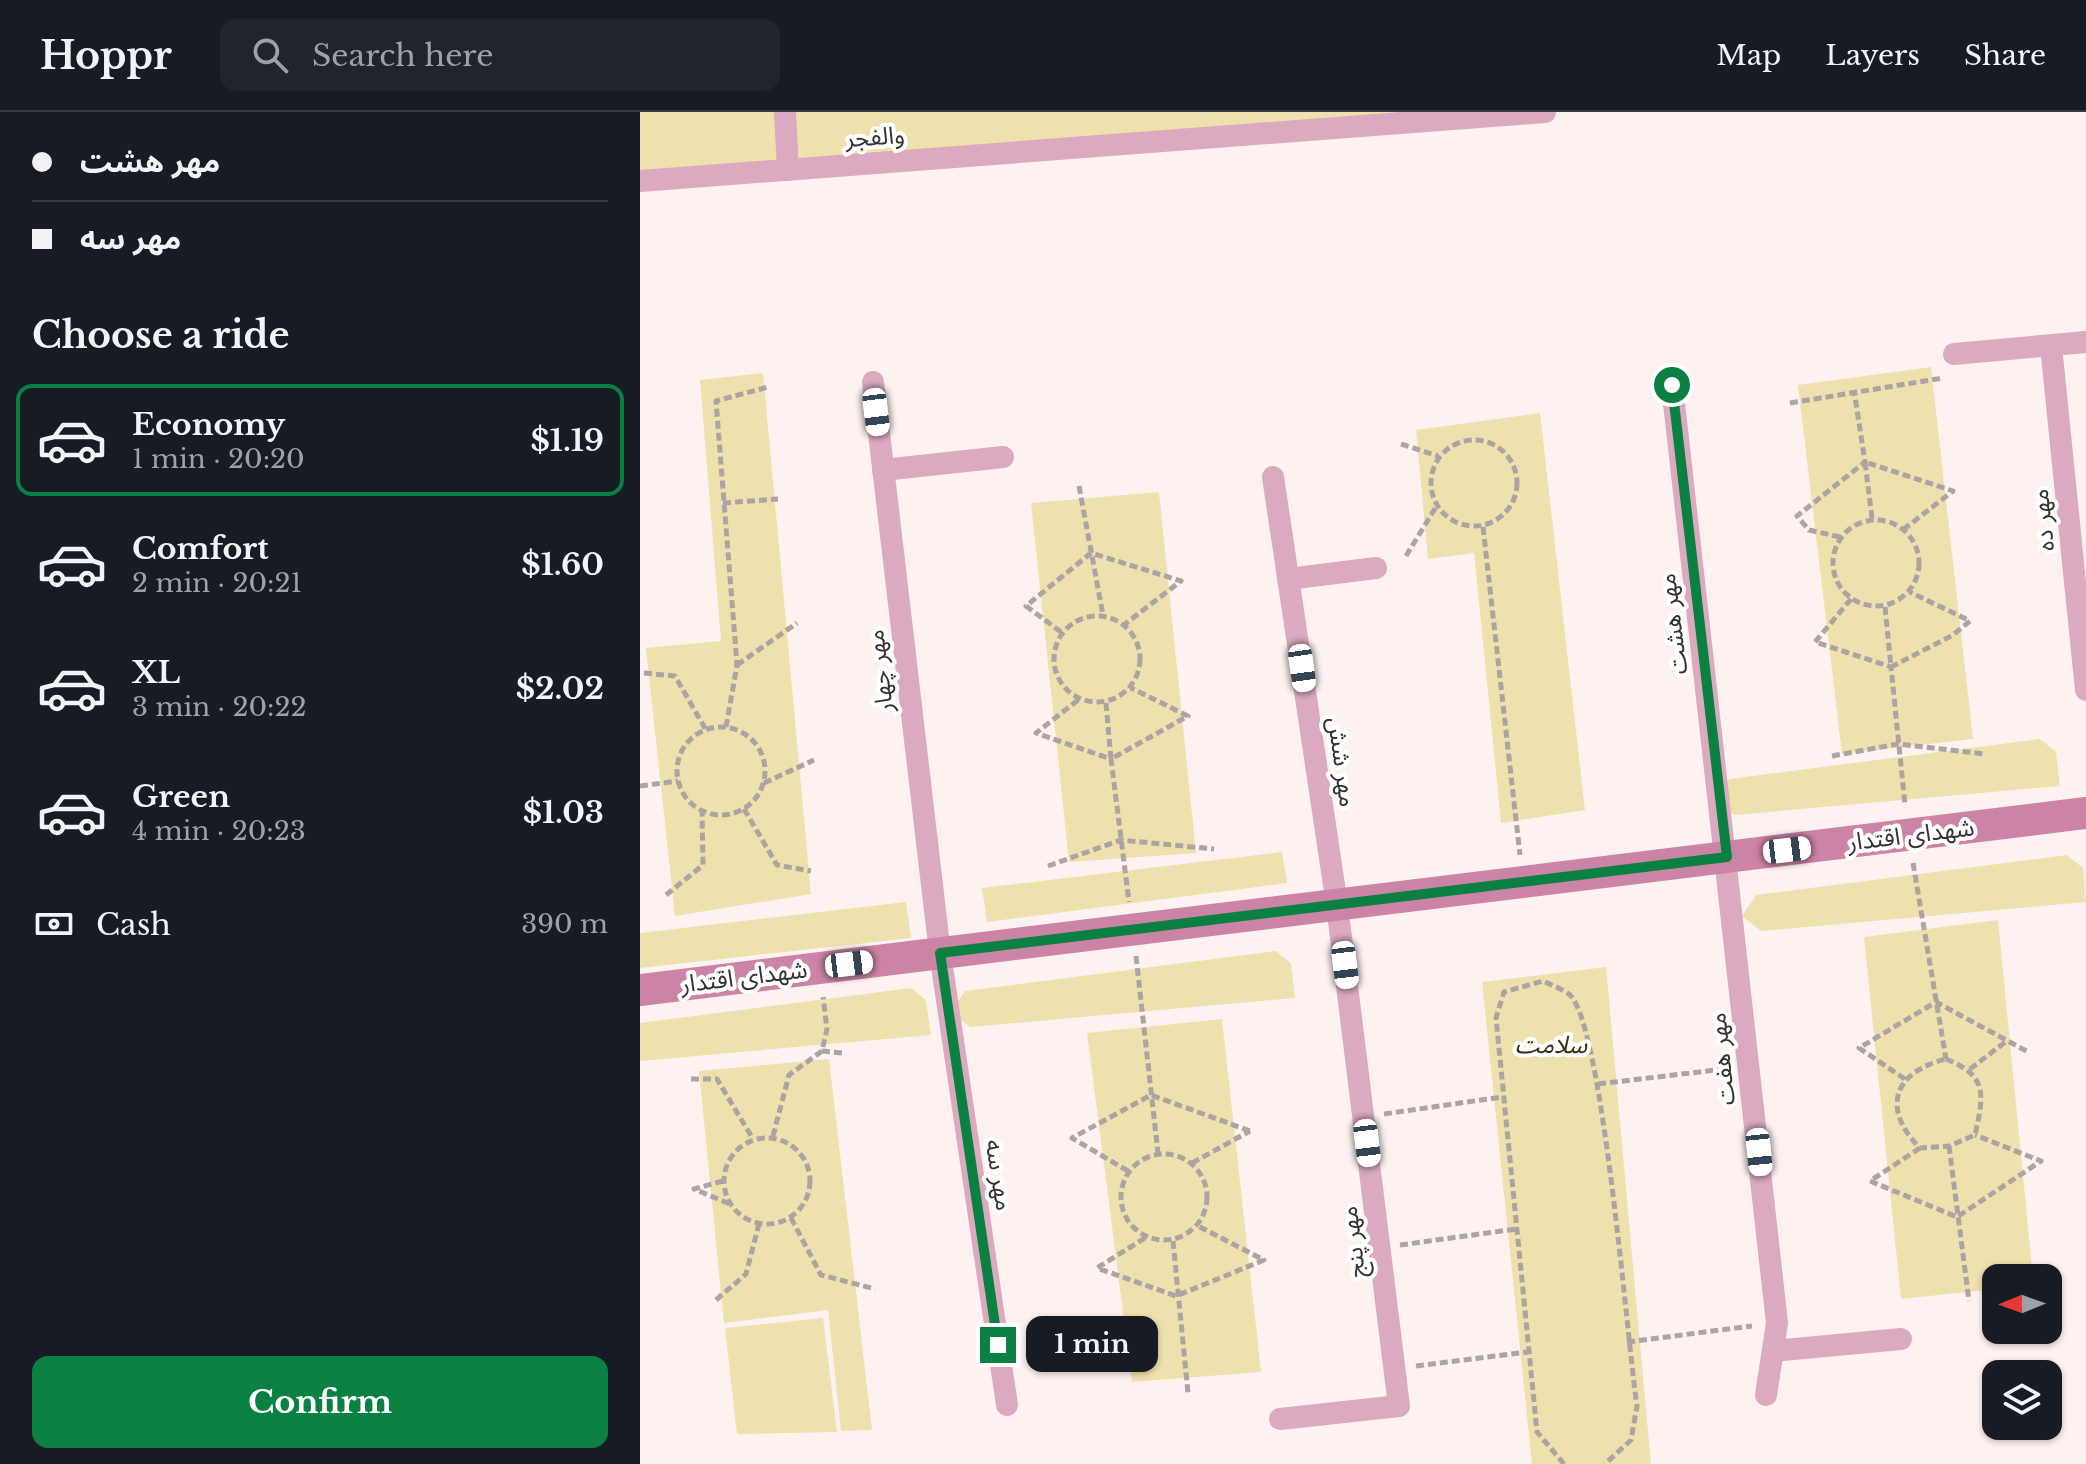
<!DOCTYPE html>
<meta charset="utf-8">
<style>
body{margin:0;font-family:"Libre Baskerville","Noto Sans Arabic",serif;background:#20242c;color:#f1f3f6;height:100vh;display:flex;flex-direction:column;font-size:30px;white-space:nowrap}
*{box-sizing:border-box;margin:0}
p{font-size:26px;color:#9ea1a6}
.icon{flex:none;width:44px;height:44px;fill:none;stroke:currentColor;stroke-width:2;stroke-linecap:round;stroke-linejoin:round}
.map{position:relative;flex:1;overflow:hidden}
.panel{display:flex;flex-direction:column;background:#171b24;width:640px}
.panel>*{flex:none}
.top-card{display:grid;align-content:center;height:176px;padding:0 32px;background:#171b24}
.needle{width:52px;rotate:269deg}
.tools{position:absolute;left:1342px;top:1152px;display:grid;gap:16px}
.tools a{display:grid;place-items:center;width:80px;height:80px;border-radius:16px;background:#171b24;box-shadow:0 2px 6px #0004;font-size:40px}
.end{position:absolute;width:36px;height:36px;margin:-18px;border:10px solid #0b8043;background:#fff;box-shadow:0 0 0 4px #fff}
.from{border-radius:50%}
.bubble{position:absolute;height:56px;border-radius:16px;background:#171b24;box-shadow:0 2px 6px #0004;font-size:26px;font-weight:800;line-height:56px;text-align:center}
.car{position:absolute;width:24px;height:48px;margin:-24px -12px;border-radius:10px;box-shadow:0 0 6px 2px #0007;background:linear-gradient(#fff 24%,#345 0 40%,#fff 0 76%,#345 0 86%,#fff 0)}
.top-card b{display:flex;align-items:center;gap:28px;height:76px;font-size:30px}
.top-card b+b{border-top:2px solid #363941}
.top-card i{width:20px;height:20px;background:#f1f3f6}
ul{padding:0;list-style:none}
li{display:flex;align-items:center;gap:24px;height:112px;margin:0 16px 12px;padding:0 16px;border:4px solid transparent;border-radius:16px}
li div{flex:1}
li b{display:block;font-size:30px}
li em{font-style:normal;font-weight:800}
li.on{border-color:#0b8043}
li>.icon{width:72px;height:72px;stroke-width:1.5}
h2{padding:0 32px;font-size:36px;line-height:96px}
.pay{display:flex;align-items:center;gap:20px;height:88px;padding:0 32px;font-size:30px}
.pay p{margin-inline-start:auto}
.cta{display:flex;gap:16px;margin-top:auto;padding:16px 32px}
.cta a{flex:1;height:92px;border-radius:16px;background:#0b8043;color:#fff;font-size:32px;font-weight:800;line-height:92px;text-align:center}
header{display:flex;align-items:center;gap:48px;box-sizing:border-box;height:112px;padding:0 40px;background:#171b24;border-bottom:2px solid #363941}
header strong{font-size:38px}
nav{display:flex;gap:44px;margin-inline-start:auto;font-size:28px}
.search{width:560px;height:72px;background:#20242c;display:flex;align-items:center;gap:20px;box-sizing:border-box;padding:0 28px;border-radius:16px;color:#9ea1a6;font-size:30px}
main{display:flex;flex:1;min-height:0}
.map>svg:first-child{display:block}
.green{fill:#efe1ae}
.lines{fill:none;stroke-linecap:round;stroke-linejoin:round}
.path{stroke:#aca4a2;stroke-width:5;stroke-dasharray:8 4;stroke-linecap:butt}
.street{stroke:#dbaac0;stroke-width:22}
.secondary{stroke:#cb84a6;stroke-width:32}
.route{stroke:#0b8043;stroke-width:10}
.labels{text-anchor:middle;stroke-width:8;stroke-linejoin:round;paint-order:stroke}
.street-label{font-size:24px;fill:#353130;stroke:#fff}
.park-label{font-size:24px;font-style:italic;fill:#362e12;stroke:#fff}
</style>
<header>
<strong>Hoppr</strong>
<div class="search"><svg class="icon" aria-label="search" viewBox="0 0 24 24"><circle cx="10" cy="10" r="6"/><path d="M15 15l6 6"/></svg>Search here</div>
<nav><a>Map</a><a>Layers</a><a>Share</a></nav>
</header>
<main>
<section class="panel">
<div class="top-card">
<b><i class="from"></i>مهر هشت</b>
<b><i></i>مهر سه</b>
</div>
<h2>Choose a ride</h2>
<ul>
<li class="on"><svg class="icon" aria-label="car" viewBox="0 0 24 24"><path d="M5 17H2v-5l4-1 3-4h7l3 4 3 1v5h-3M9 17h6M6 11h13"/><circle cx="7" cy="17" r="2"/><circle cx="17" cy="17" r="2"/></svg><div><b>Economy</b><p>1 min · 20:20</p></div><em>$1.19</em></li>
<li><svg class="icon" aria-label="car" viewBox="0 0 24 24"><path d="M5 17H2v-5l4-1 3-4h7l3 4 3 1v5h-3M9 17h6M6 11h13"/><circle cx="7" cy="17" r="2"/><circle cx="17" cy="17" r="2"/></svg><div><b>Comfort</b><p>2 min · 20:21</p></div><em>$1.60</em></li>
<li><svg class="icon" aria-label="car" viewBox="0 0 24 24"><path d="M5 17H2v-5l4-1 3-4h7l3 4 3 1v5h-3M9 17h6M6 11h13"/><circle cx="7" cy="17" r="2"/><circle cx="17" cy="17" r="2"/></svg><div><b>XL</b><p>3 min · 20:22</p></div><em>$2.02</em></li>
<li><svg class="icon" aria-label="car" viewBox="0 0 24 24"><path d="M5 17H2v-5l4-1 3-4h7l3 4 3 1v5h-3M9 17h6M6 11h13"/><circle cx="7" cy="17" r="2"/><circle cx="17" cy="17" r="2"/></svg><div><b>Green</b><p>4 min · 20:23</p></div><em>$1.03</em></li>
</ul>
<div class="pay"><svg class="icon" aria-label="cash" viewBox="0 0 24 24"><path d="M3 7h18v10H3z"/><circle cx="12" cy="12" r="2"/></svg>Cash<p>390 m</p></div>
<div class="cta"><a>Confirm</a></div>
</section>
<div class="map">
<svg width="1446" height="1352" viewBox="0 0 1446 1352">
<rect width="100%" height="100%" fill="#fdf2f0"/>
<g class="green">
<polygon points="0,0 877,0 0,69"/>
<polygon points="1291,255 1333,627 1202,642 1158,273"/>
<polygon points="123,261 171,782 35,804 6,536 81,529 60,268"/>
<polygon points="900,301 945,698 861,711 834,441 788,447 776,318"/>
<polygon points="519,380 556,741 429,750 391,391"/>
<polygon points="1400,627 1416,640 1420,674 1094,703 1075,688 1089,667"/>
<polygon points="642,740 647,771 347,810 342,776"/>
<polygon points="1427,743 1443,756 1446,790 1121,819 1102,804 1116,783"/>
<polygon points="266,790 271,826 0,856 0,821"/>
<polygon points="1358,808 1393,1166 1356,1166 1356,1177 1261,1187 1224,825"/>
<polygon points="636,839 651,852 655,886 330,915 310,900 325,879"/>
<polygon points="966,855 1011,1352 892,1352 842,870"/>
<polygon points="271,876 286,888 291,923 0,949 0,911"/>
<polygon points="582,907 621,1260 492,1270 447,921"/>
<polygon points="189,947 232,1318 201,1319 188,1198 84,1211 59,959"/>
<polygon points="183,1206 197,1320 97,1322 85,1216"/>
</g>
<g class="lines">
<g class="path">
<polyline points="1150,291 1303,266"/>
<circle cx="834" cy="371" r="43"/>
<polyline points="761,332 798,344"/>
<polyline points="439,374 463,503"/>
<polyline points="83,391 138,387"/>
<polyline points="1232,406 1225,350 1313,379 1264,417"/>
<circle cx="1236" cy="451" r="43"/>
<polyline points="843,415 880,743"/>
<polyline points="1200,425 1169,418 1157,404 1225,350 1214,278"/>
<polyline points="766,444 796,395"/>
<polyline points="1211,487 1175,530 1251,555 1265,693"/>
<polyline points="1245,495 1251,555 1313,523 1330,509 1270,480"/>
<circle cx="457" cy="547" r="43"/>
<polyline points="421,520 386,494 451,441 541,469 485,512"/>
<polyline points="97,553 157,511"/>
<polyline points="4,561 35,564 66,618"/>
<polyline points="438,588 396,621 471,647 489,790"/>
<polyline points="466,591 471,647 548,604 491,576"/>
<polyline points="86,615 97,553 76,289 128,275"/>
<circle cx="81" cy="659" r="44"/>
<polyline points="1192,644 1258,632 1345,642"/>
<polyline points="124,671 174,648"/>
<polyline points="0,674 38,669"/>
<polyline points="104,697 137,753 171,759"/>
<polyline points="1273,751 1306,947"/>
<polyline points="408,754 481,728 574,737"/>
<polyline points="26,783 63,753 62,700"/>
<polyline points="496,844 518,1041"/>
<polyline points="182,939 203,941"/>
<path d="M1306,947C1348,964 1344,982 1335,1023L1309,1034L1280,1036C1241,997 1253,960 1306,947Z"/>
<polyline points="1330,957 1368,928"/>
<polyline points="51,967 77,967 113,1027"/>
<polyline points="1265,967 1219,936 1296,890 1390,941"/>
<polyline points="958,972 1084,957"/>
<polyline points="744,1002 862,985"/>
<polyline points="133,1024 149,963 182,939 187,917 183,885"/>
<circle cx="127" cy="1069" r="43"/>
<polyline points="1309,1034 1329,1189"/>
<polyline points="1280,1036 1230,1069 1317,1105 1401,1049 1335,1023"/>
<circle cx="524" cy="1085" r="43"/>
<polyline points="552,1051 610,1019"/>
<polyline points="488,1059 432,1026 511,983 610,1019"/>
<polyline points="83,1069 54,1077 90,1092"/>
<polyline points="151,1106 181,1163 235,1177"/>
<polyline points="505,1126 457,1156 536,1184 624,1148 558,1114"/>
<polyline points="533,1129 548,1281"/>
<polyline points="760,1133 876,1117"/>
<polyline points="76,1188 106,1162 119,1112"/>
<polyline points="987,1230 1112,1214"/>
<polyline points="776,1254 888,1240"/>
<path d="M924,1352L897,1320L856,906L864,880L903,869C911,873 923,877 930,883C963,914 987,1229 997,1294L991,1328L965,1352"/>
</g>
<g class="street">
<polyline points="145,0 148,58"/>
<polyline points="0,69 905,0"/>
<polyline points="1411,234 1446,578"/>
<polyline points="1314,242 1446,230"/>
<polyline points="233,270 300,841 367,1293"/>
<polyline points="1032,273 1137,1211 1126,1283"/>
<polyline points="243,358 363,345"/>
<polyline points="633,365 697,793 759,1294 640,1307"/>
<polyline points="648,467 736,456"/>
<polyline points="1133,1239 1261,1227"/>
</g>
<polyline class="secondary" points="0,878 1446,701"/>
</g>
<g class="lines">
<polyline class="route" points="358,1233 300,841 1087,745 1032,273"/>
</g>
<g class="labels">
<g class="street-label">
<text transform="translate(235 25) rotate(-4)" y="8">والفجر</text>
<text transform="translate(1403 408) rotate(-96)" y="8">مهر ده</text>
<text transform="translate(1033 512) rotate(-97)" y="8">مهر هشت</text>
<text transform="translate(240 559) rotate(-97)" y="8">مهر چهار</text>
<text transform="translate(702 650) rotate(82)" y="8">مهر شش</text>
<text transform="translate(1271 723) rotate(-7)" y="8">شهدای اقتدار</text>
<text transform="translate(104 865) rotate(-7)" y="8">شهدای اقتدار</text>
<text transform="translate(1082 947) rotate(-96)" y="8">مهر هفت</text>
<text transform="translate(359 1063) rotate(81)" y="8">مهر سه</text>
<text transform="translate(713 1130) rotate(-97)" y="8">مهر پنج</text>
</g>
<g class="park-label">
<text x="911" y="941">سلامت</text>
</g>
</g>
</svg>
<div class="tools">
<a><svg class="needle" viewBox="-14 -14 28 28"><path d="M0-13l5 13h-10z" fill="#e53935"/><path d="M0 13l5-13h-10z" fill="#9ea1a6"/></svg></a>
<a><svg class="icon" aria-label="layers" viewBox="0 0 24 24"><path d="M12 4l9 5-9 5-9-5zM3 14l9 5 9-5"/></svg></a>
</div>
<i class="end from" style="left:1032px;top:273px"></i>
<i class="end" style="left:358px;top:1233px"></i>
<div class="bubble" style="left:386px;top:1204px;width:132px">1 min</div>
<i class="car" style="left:236px;top:300px;rotate:173deg"></i>
<i class="car" style="left:662px;top:556px;rotate:172deg"></i>
<i class="car" style="left:1147px;top:738px;rotate:83deg"></i>
<i class="car" style="left:209px;top:852px;rotate:83deg"></i>
<i class="car" style="left:705px;top:853px;rotate:173deg"></i>
<i class="car" style="left:727px;top:1031px;rotate:173deg"></i>
<i class="car" style="left:1119px;top:1040px;rotate:174deg"></i>
</div>
</main>
